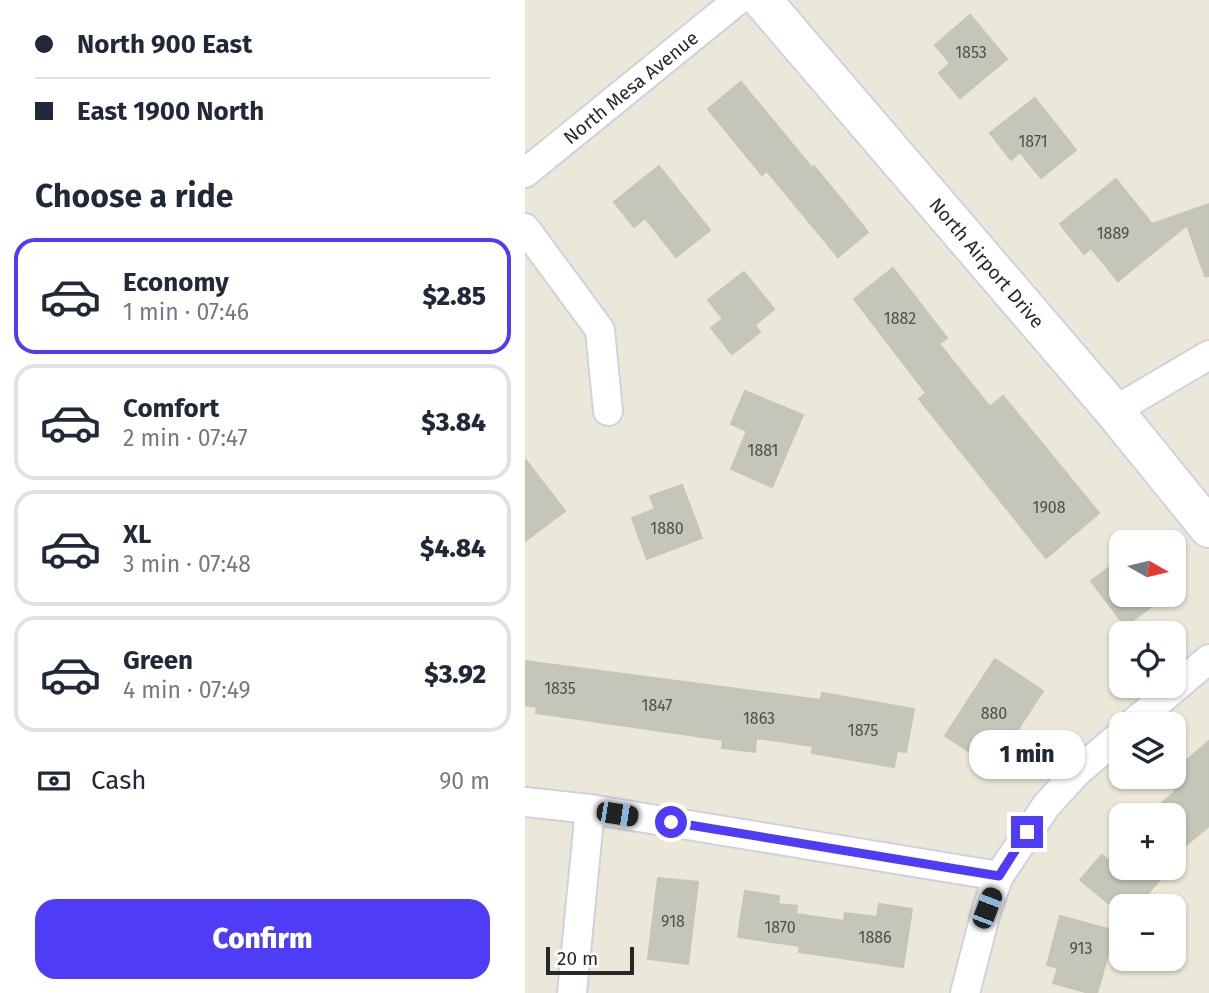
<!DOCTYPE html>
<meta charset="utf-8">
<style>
body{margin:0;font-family:"Fira Sans",sans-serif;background:#f2f2f3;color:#1f2937;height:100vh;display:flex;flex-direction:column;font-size:26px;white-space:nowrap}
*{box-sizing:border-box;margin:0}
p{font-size:23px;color:#747a83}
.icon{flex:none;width:38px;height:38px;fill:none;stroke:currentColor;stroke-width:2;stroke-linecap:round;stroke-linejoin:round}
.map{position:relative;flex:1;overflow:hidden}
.drawer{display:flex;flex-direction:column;background:#fff;width:525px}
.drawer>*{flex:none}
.hud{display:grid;align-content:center;height:154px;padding:0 35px;background:#fff}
.needle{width:46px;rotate:98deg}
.controls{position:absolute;left:584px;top:530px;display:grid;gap:14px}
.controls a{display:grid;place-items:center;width:77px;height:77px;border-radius:14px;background:#fff;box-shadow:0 2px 5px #0004;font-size:35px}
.scale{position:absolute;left:21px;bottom:18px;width:88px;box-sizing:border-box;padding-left:7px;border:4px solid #282828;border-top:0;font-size:19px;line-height:24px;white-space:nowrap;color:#282828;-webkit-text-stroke:5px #fff;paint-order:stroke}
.end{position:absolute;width:32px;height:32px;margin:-16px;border:9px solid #4f3cf6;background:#fff;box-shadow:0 0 0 4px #fff}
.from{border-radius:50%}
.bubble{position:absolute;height:49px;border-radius:21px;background:#fff;box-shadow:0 2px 5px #0004;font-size:23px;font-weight:800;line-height:49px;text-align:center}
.car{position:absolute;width:21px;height:42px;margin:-21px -10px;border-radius:9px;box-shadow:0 0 5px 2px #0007;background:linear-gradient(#222 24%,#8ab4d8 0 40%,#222 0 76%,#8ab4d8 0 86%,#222 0)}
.hud b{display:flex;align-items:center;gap:24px;height:66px;font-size:26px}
.hud b+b{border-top:2px solid #e0e1e3}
.hud i{width:18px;height:18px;background:#1f2937}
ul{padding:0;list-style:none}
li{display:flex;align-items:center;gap:21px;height:116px;margin:0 14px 10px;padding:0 21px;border:4px solid #e0e1e3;border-radius:21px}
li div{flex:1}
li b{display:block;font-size:26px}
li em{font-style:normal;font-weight:800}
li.current{border-color:#4f3cf6}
li>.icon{width:63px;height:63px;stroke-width:1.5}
h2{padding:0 35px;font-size:32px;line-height:84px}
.pay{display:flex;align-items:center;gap:18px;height:77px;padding:0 35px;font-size:26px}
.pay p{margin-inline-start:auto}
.cta{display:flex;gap:14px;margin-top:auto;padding:14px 35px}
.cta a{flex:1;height:80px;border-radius:21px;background:#4f3cf6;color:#fff;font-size:28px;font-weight:800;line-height:80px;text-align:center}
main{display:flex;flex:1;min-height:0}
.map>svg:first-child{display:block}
.building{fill:#c6c5ba;stroke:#c6c5b4;stroke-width:2}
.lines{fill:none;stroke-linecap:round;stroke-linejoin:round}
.street-casing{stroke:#d1d0e1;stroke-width:32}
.secondary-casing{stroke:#d1d0e1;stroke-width:42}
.street{stroke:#fff;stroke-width:28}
.secondary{stroke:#fff;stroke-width:38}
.route{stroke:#4f3cf6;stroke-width:9}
.labels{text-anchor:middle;stroke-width:5;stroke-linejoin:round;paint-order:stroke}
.number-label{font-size:16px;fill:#504f4c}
.street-label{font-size:19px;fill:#282828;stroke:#fff}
</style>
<main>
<section class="drawer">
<div class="hud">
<b><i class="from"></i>North 900 East</b>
<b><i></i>East 1900 North</b>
</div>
<h2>Choose a ride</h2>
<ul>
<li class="current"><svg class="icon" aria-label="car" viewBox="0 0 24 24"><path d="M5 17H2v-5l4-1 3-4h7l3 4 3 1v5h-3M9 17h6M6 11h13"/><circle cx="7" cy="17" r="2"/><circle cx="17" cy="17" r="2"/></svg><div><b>Economy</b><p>1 min · 07:46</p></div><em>$2.85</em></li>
<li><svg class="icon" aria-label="car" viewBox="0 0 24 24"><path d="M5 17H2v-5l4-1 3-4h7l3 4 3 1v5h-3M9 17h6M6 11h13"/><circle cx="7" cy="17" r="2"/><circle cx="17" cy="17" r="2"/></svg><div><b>Comfort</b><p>2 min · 07:47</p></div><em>$3.84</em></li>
<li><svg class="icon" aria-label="car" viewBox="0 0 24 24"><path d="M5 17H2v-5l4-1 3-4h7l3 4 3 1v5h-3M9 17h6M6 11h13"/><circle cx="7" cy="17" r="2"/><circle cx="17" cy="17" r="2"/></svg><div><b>XL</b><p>3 min · 07:48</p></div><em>$4.84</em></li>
<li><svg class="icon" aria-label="car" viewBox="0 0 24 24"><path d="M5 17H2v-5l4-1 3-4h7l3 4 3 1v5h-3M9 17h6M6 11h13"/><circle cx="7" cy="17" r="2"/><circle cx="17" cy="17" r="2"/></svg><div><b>Green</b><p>4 min · 07:49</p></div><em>$3.92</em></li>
</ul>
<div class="pay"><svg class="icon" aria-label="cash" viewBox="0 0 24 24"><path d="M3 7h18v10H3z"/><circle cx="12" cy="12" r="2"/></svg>Cash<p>90 m</p></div>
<div class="cta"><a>Confirm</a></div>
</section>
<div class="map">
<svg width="684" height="993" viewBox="0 0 684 993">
<rect width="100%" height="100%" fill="#ebe8da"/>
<g class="building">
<polygon points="445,15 482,59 435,98 414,73 425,63 410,45"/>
<polygon points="216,82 287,168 289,166 343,232 313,257 242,171 237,175 183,109"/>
<polygon points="510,98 551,150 516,178 495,152 486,160 465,133"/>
<polygon points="134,166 185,230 151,257 120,218 109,227 89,202"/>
<polygon points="591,179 627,224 684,204 684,276 680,276 662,225 593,281 566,248 559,254 535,224"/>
<polygon points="368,268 422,338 414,344 465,407 478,396 574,513 521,558 394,399 401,393 329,299"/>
<polygon points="219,272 249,309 230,325 235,332 207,354 186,328 198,319 183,300"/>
<polygon points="220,391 278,415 247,487 206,469 222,431 206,424"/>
<polygon points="0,459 40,511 0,541"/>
<polygon points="157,485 177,538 122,559 107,518 130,509 125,496"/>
<polygon points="597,558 597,595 642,595 600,626 566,581"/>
<polygon points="470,659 518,691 477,754 465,746 456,759 420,736"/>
<polygon points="0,661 296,700 297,693 389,709 381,752 372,751 369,767 287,753 288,746 231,738 230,752 197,748 198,740 11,713 12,707 0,705"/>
<polygon points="684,741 684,826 649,855 649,816 621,816 651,791 641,778 649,777 649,771"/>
<polygon points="577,855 593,868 645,868 612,906 587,906 555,880"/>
<polygon points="133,878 173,882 163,964 123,959"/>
<polygon points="220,891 254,896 253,904 272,906 271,914 319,921 320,913 352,917 354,904 387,909 378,967 274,952 275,946 213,937"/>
<polygon points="535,916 590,931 572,993 564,993 528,983 533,968 522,965"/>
</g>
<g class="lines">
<defs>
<g id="street">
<path id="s1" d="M0,173L213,0"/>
<polyline points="0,228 75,330 83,411"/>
<polyline points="589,411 684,355"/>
<polyline points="607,724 684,659"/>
<polyline points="0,802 65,809 474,876"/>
<polyline points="47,993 65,809"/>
<polyline points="440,993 462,908 474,876 521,806 552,772 597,734"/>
</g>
<g id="secondary">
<path id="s2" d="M237,0L589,411L684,528"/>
</g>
</defs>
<use href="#street" class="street-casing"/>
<use href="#secondary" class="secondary-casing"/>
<use href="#street" class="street"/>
<use href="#secondary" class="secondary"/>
</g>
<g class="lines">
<polyline class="route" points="146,822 474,876 502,832"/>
</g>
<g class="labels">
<g class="number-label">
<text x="446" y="58">1853</text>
<text x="508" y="147">1871</text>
<text x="588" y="239">1889</text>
<text x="375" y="324">1882</text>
<text x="238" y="456">1881</text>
<text x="524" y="513">1908</text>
<text x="142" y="534">1880</text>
<text x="35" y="694">1835</text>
<text x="132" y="711">1847</text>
<text x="469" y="719">880</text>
<text x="234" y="724">1863</text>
<text x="338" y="736">1875</text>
<text x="148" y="927">918</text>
<text x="255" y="933">1870</text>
<text x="350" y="943">1886</text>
<text x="556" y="954">913</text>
</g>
<g class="street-label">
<text dy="7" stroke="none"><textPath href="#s1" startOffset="136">North Mesa Avenue</textPath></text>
<text dy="7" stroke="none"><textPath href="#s2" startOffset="346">North Airport Drive</textPath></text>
</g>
</g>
</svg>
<div class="controls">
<a><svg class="needle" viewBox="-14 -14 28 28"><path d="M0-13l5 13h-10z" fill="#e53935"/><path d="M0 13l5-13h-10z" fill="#747a83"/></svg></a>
<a><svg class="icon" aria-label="locate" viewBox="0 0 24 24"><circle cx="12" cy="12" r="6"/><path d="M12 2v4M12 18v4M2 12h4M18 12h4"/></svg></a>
<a><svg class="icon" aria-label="layers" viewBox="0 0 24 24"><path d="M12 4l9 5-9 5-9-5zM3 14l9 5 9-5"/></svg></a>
<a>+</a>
<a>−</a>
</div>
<div class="scale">20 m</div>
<i class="end from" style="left:146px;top:822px"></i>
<i class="end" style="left:502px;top:832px"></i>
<div class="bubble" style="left:444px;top:730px;width:116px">1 min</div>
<i class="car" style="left:92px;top:814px;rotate:99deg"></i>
<i class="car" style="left:462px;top:908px;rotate:21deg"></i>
</div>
</main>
